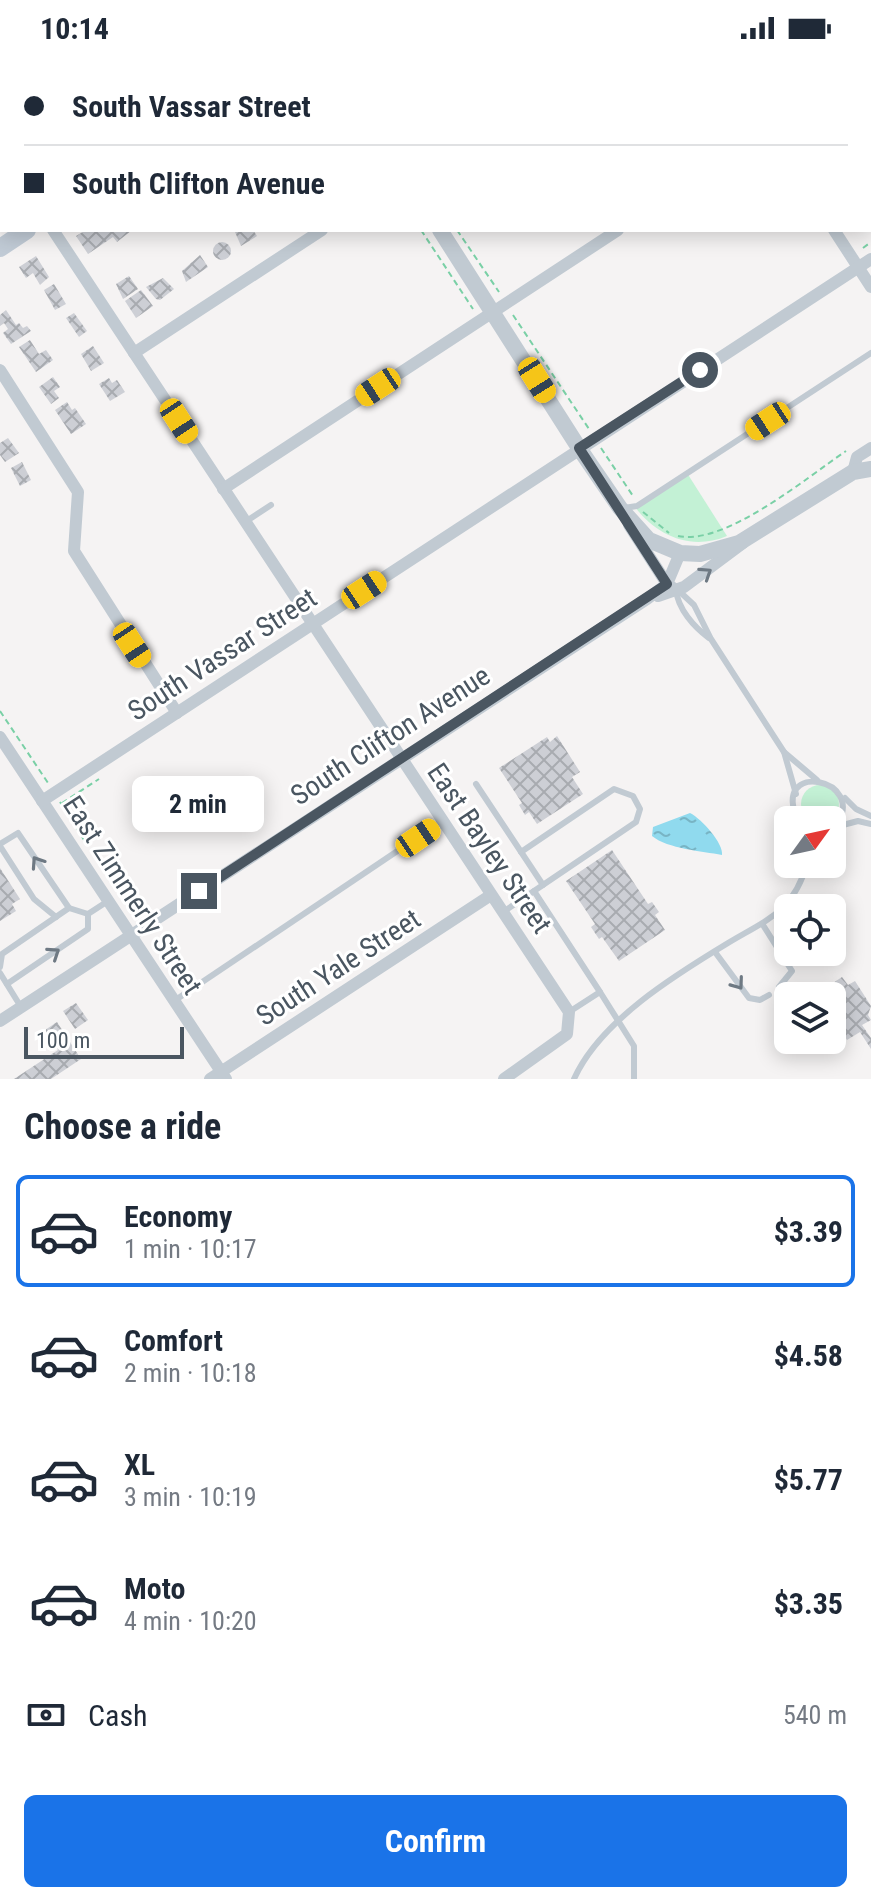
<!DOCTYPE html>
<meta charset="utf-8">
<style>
body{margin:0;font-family:"Roboto Condensed",sans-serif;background:#f2f2f3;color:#1f2937;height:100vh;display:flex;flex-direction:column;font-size:30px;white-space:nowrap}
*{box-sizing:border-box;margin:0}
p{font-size:26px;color:#747a83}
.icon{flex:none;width:44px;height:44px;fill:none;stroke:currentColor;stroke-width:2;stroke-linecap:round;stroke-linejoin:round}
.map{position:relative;height:1023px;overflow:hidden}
.drawer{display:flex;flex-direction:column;background:#fff;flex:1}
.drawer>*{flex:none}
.top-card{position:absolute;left:0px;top:0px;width:872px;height:176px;box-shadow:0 4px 20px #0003;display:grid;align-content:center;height:176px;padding:0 24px;background:#fff}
.needle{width:52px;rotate:57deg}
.controls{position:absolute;left:774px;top:750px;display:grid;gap:16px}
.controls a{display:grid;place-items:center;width:72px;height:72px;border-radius:12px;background:#fff;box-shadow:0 4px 20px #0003;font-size:40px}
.scale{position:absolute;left:24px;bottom:20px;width:160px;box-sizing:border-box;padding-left:8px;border:4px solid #4a5661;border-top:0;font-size:22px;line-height:28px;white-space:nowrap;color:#4a5661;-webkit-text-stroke:6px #fff;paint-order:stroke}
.end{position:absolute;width:36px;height:36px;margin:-18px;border:10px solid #4a5661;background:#fff;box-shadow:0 0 0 4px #fff}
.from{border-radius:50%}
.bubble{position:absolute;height:56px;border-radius:12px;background:#fff;box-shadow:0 4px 20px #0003;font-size:26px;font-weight:700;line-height:56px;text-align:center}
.car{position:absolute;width:24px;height:48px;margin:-24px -12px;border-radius:10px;box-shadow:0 0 6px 2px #0007;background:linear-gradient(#f5c518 24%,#345 0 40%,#f5c518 0 76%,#345 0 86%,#f5c518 0)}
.top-card b{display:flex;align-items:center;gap:28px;height:76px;font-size:30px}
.top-card b+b{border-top:2px solid #e0e1e3}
.top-card i{width:20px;height:20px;background:#1f2937}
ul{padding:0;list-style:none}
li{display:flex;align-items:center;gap:24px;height:112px;margin:0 16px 12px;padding:0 8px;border:4px solid transparent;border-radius:12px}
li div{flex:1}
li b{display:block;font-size:30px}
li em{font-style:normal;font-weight:700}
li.selected{border-color:#1a73e8}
li>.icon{width:72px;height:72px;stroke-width:1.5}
h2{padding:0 24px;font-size:36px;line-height:96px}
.pay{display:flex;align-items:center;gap:20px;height:88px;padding:0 24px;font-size:30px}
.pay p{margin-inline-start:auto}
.cta{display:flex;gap:16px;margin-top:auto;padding:16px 24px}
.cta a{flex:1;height:92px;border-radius:12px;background:#1a73e8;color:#fff;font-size:32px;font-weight:700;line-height:92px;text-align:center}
.status{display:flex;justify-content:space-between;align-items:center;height:56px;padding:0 40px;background:#fff;direction:ltr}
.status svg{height:22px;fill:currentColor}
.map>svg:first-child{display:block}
.grass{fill:#c3f1d5}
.park{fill:url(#park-crowns)}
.water{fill:url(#water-ripples)}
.building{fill:url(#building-cross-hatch)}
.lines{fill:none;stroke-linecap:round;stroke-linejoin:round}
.path{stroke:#7ad0a6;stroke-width:2;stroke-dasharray:6 4;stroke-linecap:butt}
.service{stroke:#c1cad2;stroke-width:6}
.minor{stroke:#c1cad2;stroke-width:12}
.tertiary{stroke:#c1cad2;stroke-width:16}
.secondary{stroke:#c1cbd6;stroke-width:18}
.oneway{stroke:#6e7983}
.route{stroke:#4a5661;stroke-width:10}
.labels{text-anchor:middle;stroke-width:6;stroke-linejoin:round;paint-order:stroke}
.street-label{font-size:28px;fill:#4a5661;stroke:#fff}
</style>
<div class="status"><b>10:14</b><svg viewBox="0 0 49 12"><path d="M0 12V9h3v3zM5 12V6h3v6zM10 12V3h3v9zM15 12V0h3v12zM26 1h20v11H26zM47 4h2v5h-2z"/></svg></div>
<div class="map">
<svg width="871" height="1023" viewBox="0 0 871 1023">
<defs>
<pattern id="park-crowns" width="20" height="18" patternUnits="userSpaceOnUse" patternTransform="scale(2)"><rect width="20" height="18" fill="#c3f1d5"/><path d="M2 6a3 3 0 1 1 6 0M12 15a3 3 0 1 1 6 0" fill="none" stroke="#a0c6b0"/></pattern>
<pattern id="water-ripples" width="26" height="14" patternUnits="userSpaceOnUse" patternTransform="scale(2)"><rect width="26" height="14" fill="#90daee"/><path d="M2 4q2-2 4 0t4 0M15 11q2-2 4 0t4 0" fill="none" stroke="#78b4c4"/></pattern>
<pattern id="building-cross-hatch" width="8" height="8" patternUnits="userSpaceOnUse" patternTransform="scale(2)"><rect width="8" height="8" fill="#cdcfd5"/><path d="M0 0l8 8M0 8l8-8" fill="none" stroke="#a8abb0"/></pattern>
</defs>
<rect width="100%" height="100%" fill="#f5f3f3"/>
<g class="grass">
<path d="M687,417L727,480C691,495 657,480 635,451Z"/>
<circle cx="820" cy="748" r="19"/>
</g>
<polygon class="park" points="0,0 264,0 2,2 2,88"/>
<path class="water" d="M690,757C702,763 724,788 722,799C702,795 668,793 652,780L653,771Z"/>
<g class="building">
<polygon points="86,174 132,174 117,186 113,181 88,198 76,180"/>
<polygon points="238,174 253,174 257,180 241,190 235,176"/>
<circle cx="222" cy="195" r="9"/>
<polygon points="200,199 208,211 186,226 182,215"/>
<polygon points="36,200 49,221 40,229 33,217 26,222 19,211"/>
<polygon points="129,220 138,233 123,243 116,228"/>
<polygon points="163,222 174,233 160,244 156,243 146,231"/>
<polygon points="54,228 66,248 55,254 44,234"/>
<polygon points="141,234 153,250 136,262 125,245"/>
<polygon points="6,254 16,269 19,267 23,272 27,270 31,275 11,288 3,277 8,273 4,267 0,270 0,259"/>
<polygon points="74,257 87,275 79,281 66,262"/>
<polygon points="30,284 39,298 46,294 53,304 36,316 19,291"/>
<polygon points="93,290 104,307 91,315 81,298"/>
<polygon points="53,321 60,331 54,335 59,342 51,348 39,331"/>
<polygon points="109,322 112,327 117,324 125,336 110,345 99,328"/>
<polygon points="67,346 72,354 75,352 86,368 71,378 55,354"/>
<polygon points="8,382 19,397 5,406 0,399 0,387"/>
<polygon points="22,406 31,424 20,430 11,412"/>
<polygon points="557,680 580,716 572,721 583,738 537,768 529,756 525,759 519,749 522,747 499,712 547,681 550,686"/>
<polygon points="612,794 648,848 652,846 659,856 655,859 665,874 619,905 602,881 599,883 591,871 595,868 566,825"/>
<polygon points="0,812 20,843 12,848 16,855 0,865"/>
<polygon points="842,921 848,929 855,925 871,950 868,959 871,964 862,969 871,982 871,993 860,976 847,984 832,961 832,940 814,940"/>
<polygon points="76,947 88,964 75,973 63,955"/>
<polygon points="57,966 81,1003 51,1023 14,1023 58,994 45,974"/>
</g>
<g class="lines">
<g class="path">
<polyline points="344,0 345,2"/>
<polyline points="0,117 2,120"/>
<polyline points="0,167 2,166"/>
<polyline points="421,174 473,253"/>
<polyline points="457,174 499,236"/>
<polyline points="863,192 871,186"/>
<polyline points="513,259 589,373"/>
<polyline points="601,392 633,440"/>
<polyline points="643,456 669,477"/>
<path d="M678,480C725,490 806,422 846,395"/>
<polyline points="0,655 48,727"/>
<polyline points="60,746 86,787"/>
<polyline points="62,747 99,723"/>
</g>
<g class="service">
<polyline points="501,0 502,2"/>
<polyline points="870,104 871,103"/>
<polyline points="624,452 637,450 871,297"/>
<polyline points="245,466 271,449"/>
<path d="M676,534C678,553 694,571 709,582"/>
<polyline points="679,535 694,549 711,583 784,696 796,738"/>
<polyline points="784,696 817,724"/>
<polyline points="476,728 543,829"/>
<polyline points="845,742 856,753 871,760"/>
<path d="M798,764C769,703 871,722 835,771"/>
<polyline points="839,770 858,765 871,768"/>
<polyline points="0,788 18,777 69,852"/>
<polyline points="0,790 34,843 56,861"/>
<polyline points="534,835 600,936 569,956"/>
<polyline points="503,856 636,766 640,753 633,740 614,733 521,796"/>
<polyline points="88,858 108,845"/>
<polyline points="763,869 792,915 779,931"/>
<polyline points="715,896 749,942 760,944 769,939"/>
<polyline points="0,911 2,898 69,852 88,858"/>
<polyline points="0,917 21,951"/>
<polyline points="7,928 88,873 88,858"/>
<polyline points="600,936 634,990 634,1023"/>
<polyline points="174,945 442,765"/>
<path d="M574,1023C600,965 675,919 728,887C768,863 793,856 807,808"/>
</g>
<g class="minor">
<polyline points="720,0 721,2"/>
<polyline points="586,2 589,0"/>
<polyline points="870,9 871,8"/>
<polyline points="0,93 2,96"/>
<polyline points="53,174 569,956 567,978 504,1023"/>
<polyline points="834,174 871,231"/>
<polyline points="134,297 322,174"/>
<polyline points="0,314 78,436 74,495 177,657"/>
<polyline points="853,416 857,401 871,392"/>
<polyline points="223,433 618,174"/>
<polyline points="629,469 667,528 673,532"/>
<polyline points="658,540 684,531 743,487"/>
<polyline points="0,681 226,1023"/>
<polyline points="42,745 871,203"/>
<polyline points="0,965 647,543 667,528 680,497"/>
<polyline points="210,1023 491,839"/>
</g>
<g class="tertiary">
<polyline points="325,0 326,2"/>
<polyline points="440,174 579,392 620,452 649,484 680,497 700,498 739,487 853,416 871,413"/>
</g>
<g class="secondary">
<polyline points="291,2 294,0"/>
<polyline points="0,192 27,174"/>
</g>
</g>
<defs><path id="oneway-chevron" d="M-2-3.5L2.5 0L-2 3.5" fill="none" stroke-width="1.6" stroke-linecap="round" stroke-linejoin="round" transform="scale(2)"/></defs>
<g class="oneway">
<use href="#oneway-chevron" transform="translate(706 517) rotate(-33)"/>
<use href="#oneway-chevron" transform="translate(37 806) rotate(-124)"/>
<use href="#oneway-chevron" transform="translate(54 897) rotate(-34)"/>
<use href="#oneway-chevron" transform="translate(738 928) rotate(54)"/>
</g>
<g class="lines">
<polyline class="route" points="199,835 667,528 579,392 700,314"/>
</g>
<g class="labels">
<g class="street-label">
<text transform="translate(222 598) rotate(-33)" y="10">South Vassar Street</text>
<text transform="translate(390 679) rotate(-33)" y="10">South Clifton Avenue</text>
<text transform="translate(490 792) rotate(56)" y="10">East Bayley Street</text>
<text transform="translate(133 839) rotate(57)" y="10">East Zimmerly Street</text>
<text transform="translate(338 911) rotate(-33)" y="10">South Yale Street</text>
</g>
</g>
</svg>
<div class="controls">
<a><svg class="needle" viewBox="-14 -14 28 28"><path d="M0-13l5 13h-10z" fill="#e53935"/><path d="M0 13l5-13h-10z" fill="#747a83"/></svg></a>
<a><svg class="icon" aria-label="locate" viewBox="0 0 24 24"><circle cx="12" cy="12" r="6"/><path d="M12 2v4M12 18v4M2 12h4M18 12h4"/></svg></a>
<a><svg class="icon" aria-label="layers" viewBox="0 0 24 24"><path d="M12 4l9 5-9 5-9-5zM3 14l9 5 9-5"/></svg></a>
</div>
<div class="scale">100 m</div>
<i class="end from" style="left:700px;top:314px"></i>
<i class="end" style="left:199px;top:835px"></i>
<div class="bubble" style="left:132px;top:720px;width:132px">2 min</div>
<i class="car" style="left:537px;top:324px;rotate:148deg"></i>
<i class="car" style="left:378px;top:331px;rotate:237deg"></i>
<i class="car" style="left:179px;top:365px;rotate:147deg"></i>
<i class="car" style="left:768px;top:365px;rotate:237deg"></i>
<i class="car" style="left:364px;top:534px;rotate:57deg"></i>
<i class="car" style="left:132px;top:589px;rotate:147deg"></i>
<i class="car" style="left:418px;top:782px;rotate:56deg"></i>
<div class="top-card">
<b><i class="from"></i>South Vassar Street</b>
<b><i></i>South Clifton Avenue</b>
</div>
</div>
<section class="drawer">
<h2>Choose a ride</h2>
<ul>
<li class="selected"><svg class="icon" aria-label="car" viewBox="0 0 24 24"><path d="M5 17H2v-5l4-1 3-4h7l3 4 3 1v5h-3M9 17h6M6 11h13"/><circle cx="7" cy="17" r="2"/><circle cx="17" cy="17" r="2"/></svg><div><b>Economy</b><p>1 min · 10:17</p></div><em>$3.39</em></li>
<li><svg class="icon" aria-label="car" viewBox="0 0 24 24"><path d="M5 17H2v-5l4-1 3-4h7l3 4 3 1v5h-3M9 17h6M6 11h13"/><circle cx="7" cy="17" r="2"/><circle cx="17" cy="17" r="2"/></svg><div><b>Comfort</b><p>2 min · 10:18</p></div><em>$4.58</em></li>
<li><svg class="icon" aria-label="car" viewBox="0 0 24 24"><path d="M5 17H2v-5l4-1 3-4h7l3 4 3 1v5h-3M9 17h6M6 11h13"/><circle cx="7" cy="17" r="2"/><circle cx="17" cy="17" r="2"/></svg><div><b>XL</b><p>3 min · 10:19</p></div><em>$5.77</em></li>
<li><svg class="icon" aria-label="car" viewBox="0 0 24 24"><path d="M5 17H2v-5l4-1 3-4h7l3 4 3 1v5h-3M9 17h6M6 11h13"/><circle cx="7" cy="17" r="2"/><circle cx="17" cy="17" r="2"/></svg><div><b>Moto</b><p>4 min · 10:20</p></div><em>$3.35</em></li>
</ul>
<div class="pay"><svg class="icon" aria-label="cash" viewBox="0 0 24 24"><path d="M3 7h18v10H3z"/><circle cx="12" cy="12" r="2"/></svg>Cash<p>540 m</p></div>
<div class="cta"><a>Confirm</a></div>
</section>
